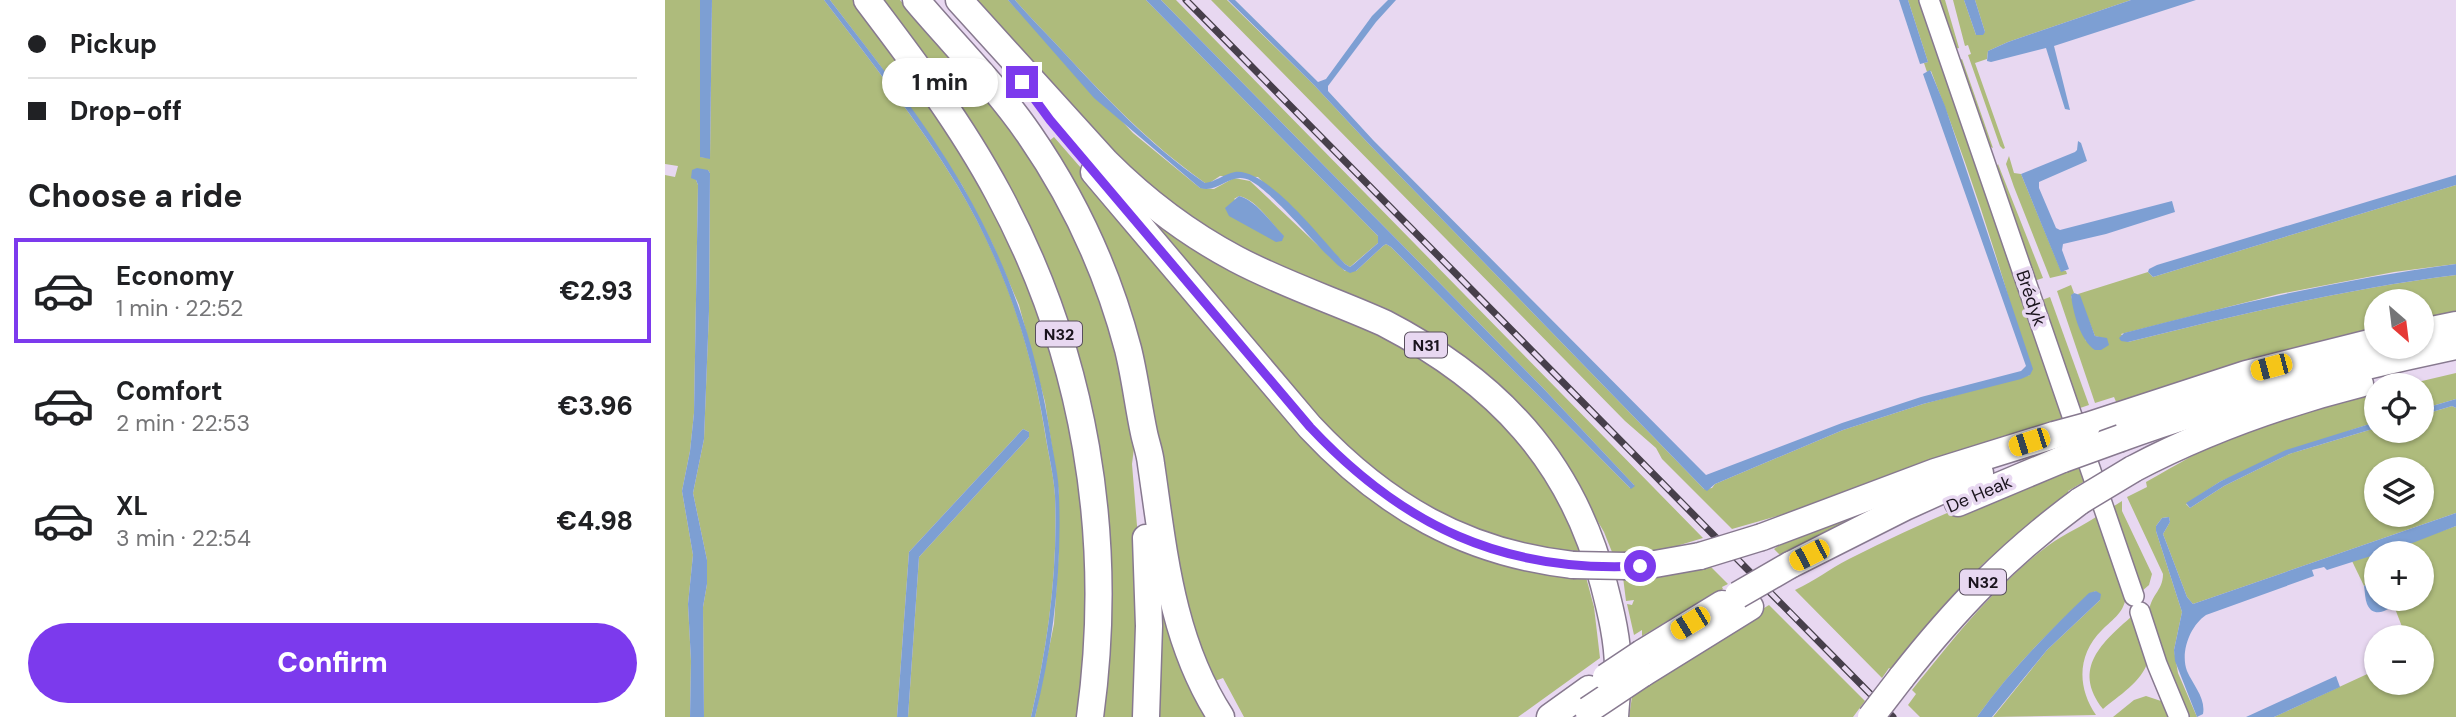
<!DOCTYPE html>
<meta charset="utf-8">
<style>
body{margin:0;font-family:"DM Sans",sans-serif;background:#f6f6f6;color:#202124;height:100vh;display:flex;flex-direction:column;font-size:26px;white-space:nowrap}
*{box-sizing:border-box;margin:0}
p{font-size:23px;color:#757577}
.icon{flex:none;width:38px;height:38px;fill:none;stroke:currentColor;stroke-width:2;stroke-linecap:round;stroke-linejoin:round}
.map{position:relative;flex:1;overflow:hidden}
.sheet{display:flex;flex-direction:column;background:#fff;width:665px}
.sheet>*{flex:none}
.top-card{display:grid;align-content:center;height:154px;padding:0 28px;background:#fff}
.needle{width:46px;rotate:152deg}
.buttons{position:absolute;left:1699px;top:289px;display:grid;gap:14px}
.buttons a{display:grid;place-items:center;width:70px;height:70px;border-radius:50%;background:#fff;box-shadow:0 2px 5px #0004;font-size:35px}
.end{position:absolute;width:32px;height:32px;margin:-16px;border:9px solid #7c3aed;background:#fff;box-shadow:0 0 0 4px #fff}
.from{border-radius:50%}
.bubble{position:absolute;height:49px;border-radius:24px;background:#fff;box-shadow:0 2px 5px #0004;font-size:23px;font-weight:800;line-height:49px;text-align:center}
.car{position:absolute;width:21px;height:42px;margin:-21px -10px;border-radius:9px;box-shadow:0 0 5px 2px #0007;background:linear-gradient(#f5c518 24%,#345 0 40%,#f5c518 0 76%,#345 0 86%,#f5c518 0)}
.top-card b{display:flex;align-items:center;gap:24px;height:66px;font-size:26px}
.top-card b+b{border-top:2px solid #e0e0e0}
.top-card i{width:18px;height:18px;background:#202124}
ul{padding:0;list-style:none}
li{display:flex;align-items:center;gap:21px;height:105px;margin:0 14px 10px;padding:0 14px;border:4px solid transparent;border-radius:0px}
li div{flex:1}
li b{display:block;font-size:26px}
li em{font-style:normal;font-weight:800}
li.active{border-color:#7c3aed}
li>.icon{width:63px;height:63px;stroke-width:1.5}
h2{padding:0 28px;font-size:32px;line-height:84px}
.button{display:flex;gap:14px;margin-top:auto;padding:14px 28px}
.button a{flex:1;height:80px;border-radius:42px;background:#7c3aed;color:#fff;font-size:28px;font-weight:800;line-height:80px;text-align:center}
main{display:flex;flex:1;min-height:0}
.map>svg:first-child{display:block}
.green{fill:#aebb7c;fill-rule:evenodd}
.water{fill:#7d9fd3}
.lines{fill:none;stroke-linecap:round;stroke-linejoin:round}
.tertiary-casing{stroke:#87798f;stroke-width:22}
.trunk-casing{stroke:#87798f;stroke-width:29}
.tertiary{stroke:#fff;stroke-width:19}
.trunk{stroke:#fff;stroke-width:26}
.rail-casing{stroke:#473f4b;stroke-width:7}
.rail{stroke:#e8d8f1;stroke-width:4.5;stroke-dasharray:13;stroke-linecap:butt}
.trunk-bridge-casing{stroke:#87798f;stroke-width:29;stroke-linecap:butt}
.trunk-bridge{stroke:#fff;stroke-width:26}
.route{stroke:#7c3aed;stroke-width:9}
.labels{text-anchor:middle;stroke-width:7;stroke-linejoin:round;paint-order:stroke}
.shield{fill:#e8d8f1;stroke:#584f5d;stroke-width:2}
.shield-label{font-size:16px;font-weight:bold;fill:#1a141d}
.street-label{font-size:18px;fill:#1a141d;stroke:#e8d8f1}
</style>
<main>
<section class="sheet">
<div class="top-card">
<b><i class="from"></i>Pickup</b>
<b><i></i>Drop-off</b>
</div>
<h2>Choose a ride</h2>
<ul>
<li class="active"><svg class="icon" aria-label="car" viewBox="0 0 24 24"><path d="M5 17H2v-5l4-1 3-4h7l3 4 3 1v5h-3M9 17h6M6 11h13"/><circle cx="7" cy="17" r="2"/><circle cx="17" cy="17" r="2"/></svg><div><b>Economy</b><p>1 min · 22:52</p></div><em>€2.93</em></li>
<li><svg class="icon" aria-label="car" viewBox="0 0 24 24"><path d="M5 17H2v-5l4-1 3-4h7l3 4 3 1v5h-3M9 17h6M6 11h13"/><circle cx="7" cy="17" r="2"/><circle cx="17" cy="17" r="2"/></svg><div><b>Comfort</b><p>2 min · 22:53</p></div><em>€3.96</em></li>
<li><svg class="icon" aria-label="car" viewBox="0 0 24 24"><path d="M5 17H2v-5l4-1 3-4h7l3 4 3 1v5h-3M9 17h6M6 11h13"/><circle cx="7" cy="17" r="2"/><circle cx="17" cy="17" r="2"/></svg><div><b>XL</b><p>3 min · 22:54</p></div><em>€4.98</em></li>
</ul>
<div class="button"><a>Confirm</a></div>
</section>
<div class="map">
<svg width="1791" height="717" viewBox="0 0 1791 717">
<rect width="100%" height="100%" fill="#e8d8f1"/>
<g class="green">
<path d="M0,0H35V157L45,158L47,0H159C205,60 252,120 292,185C340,264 367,348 381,439C384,457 389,477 390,496C393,570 383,645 366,717H243L254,557L364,437V432L358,429L244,552L232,717H39L38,607L42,584V560L28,493L39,439L44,311L45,173L43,170L31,180L33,185L29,413L25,451L17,491L28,555L23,604L26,661L25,717H0V175L10,177L13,166L0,164Z"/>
<polygon points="165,0 191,0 238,62 337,218 397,376 425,554 416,717 370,717 389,624 394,549 394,493 380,402 354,305 327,243 297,185 214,64"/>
<path d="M210,0H235C279,52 329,103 367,160C424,248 453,346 469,448L467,464L473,538L472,717H432L435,690L399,327Z"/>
<path d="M310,0H343L468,133L535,188L549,189L569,178L585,181L680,271H691L718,246L721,244L726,247L965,488L969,485L878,388L496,0H511L1038,538L1015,545V548L958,555L957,552H947L939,532L919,498L857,412L575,251L486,191ZM574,196C591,199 607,224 618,236L569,199Z"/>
<path d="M350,0H481L713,236V243L685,267L680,264L593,177L555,176L543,184L540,183C481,141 439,96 391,44C377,29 363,15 350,0Z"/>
<path d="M546,0H562L649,85L703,143L1039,489L1047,488L1050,484L1178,430L1258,404L1365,375C1338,272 1305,170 1266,71L1262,72L1259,63L1263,62L1243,0H1256L1400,419L1168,500L1067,529L997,459L991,448L960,421Z"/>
<polygon points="1273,0 1280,0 1294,48 1289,49"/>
<polygon points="1288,0 1299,0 1311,35 1320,32 1310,0 1466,0 1343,42 1323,51 1322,59 1310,63 1340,148 1338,149 1335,146 1303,55 1306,54 1303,45 1300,46"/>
<polygon points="1297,59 1328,148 1322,145 1293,61"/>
<polygon points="389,137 686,478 921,577 929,607 935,658 853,717 579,717 558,678 547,682 520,610 481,373 384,141"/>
<polygon points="1344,156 1349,173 1356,174 1396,271 1401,271 1402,274 1385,278 1349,187 1341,164"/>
<polygon points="1333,164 1378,278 1369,281 1330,169"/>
<polygon points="449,182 784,371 874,462 920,552 902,550 903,553 874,549 799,527 715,478 654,420"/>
<path d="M1791,185V264L1729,272L1614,294L1456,334L1463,342C1571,315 1680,289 1791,275V314L1757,321V301H1712L1711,331L1452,404L1449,397L1430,403L1392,291L1406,285L1409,293L1406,296L1421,341L1438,338L1430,336L1413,294L1483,272L1488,277Z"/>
<polygon points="1385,297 1424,405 1412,409 1376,303 1377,300"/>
<polygon points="1791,373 1791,399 1757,409 1757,385 1740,385"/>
<path d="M1711,392V422L1686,430L1556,481L1521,504L1525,508L1559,486L1624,454L1711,428L1712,430H1757V415L1787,406L1791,408V513L1528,604L1522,597L1498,534L1505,522L1504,517L1497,518L1491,526V531L1517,612L1509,650L1513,673L1532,717H1521L1484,615C1484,595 1498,592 1498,574L1462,497L1482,487L1481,482C1512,465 1543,445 1577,432C1620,416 1666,402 1711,392ZM1712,469H1757V514H1712Z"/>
<path d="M1414,462L1420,481L1403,491V494L1318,564L1277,608L1227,670L1224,668L1217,678L1130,590C1151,580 1163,570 1184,559C1259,521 1335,489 1414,462Z"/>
<polygon points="1294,473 1127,556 1123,550 1115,555 1109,549 1116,544 1116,542"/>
<polygon points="1457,501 1457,511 1487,574 1484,585 1477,591 1446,508"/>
<path d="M1434,515L1461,595C1460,612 1448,619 1437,630C1412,655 1412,687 1431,715L1328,717L1382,650L1435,600L1431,591L1424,594C1383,632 1345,671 1312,717H1255L1243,705L1251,694L1247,690C1288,639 1330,585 1384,545C1399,534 1418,526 1434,515Z"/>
<polygon points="1791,526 1791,717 1609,717 1711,670 1712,682 1757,682 1757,637 1741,637 1729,606 1735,599 1757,598 1757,553 1714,553"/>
<polygon points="1711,554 1711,578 1699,586 1687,561"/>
<polygon points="491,565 545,717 489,717"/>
<polygon points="1045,566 1063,584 1057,587 1058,589 977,636 977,630 969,635 962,604 967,605 969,600 961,601 958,577"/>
<polygon points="1104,605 1200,701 1188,717 964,717 968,690"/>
<path d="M1467,616L1483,661C1477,682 1453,696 1438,709C1406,668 1438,642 1467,616Z"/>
<polygon points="1481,696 1496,701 1505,717 1448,717 1469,700"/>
</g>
<g class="water">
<polygon points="35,0 47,0 45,159 35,157"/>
<path d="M159,0H165C211,60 259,120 297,185C344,266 372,347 386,439C389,458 394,477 394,496C397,571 388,645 370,717H366C383,645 393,570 390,496C389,479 385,461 382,444C368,352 340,265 292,185C252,120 205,60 159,0Z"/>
<path d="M343,0H350C363,15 377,29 391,44C438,95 483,144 540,183C550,182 559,174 570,172C603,168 658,241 680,264L685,267L689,264L713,243V236L481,0H496L878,388L970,486L966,489L726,247L721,244L718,246L691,271L685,273C675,269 668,260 660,253C642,234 607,193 586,181C566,170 554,194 535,188L429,98Z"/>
<polygon points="563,0 570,0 653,82 661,79 707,16 723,0 731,0 711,22 663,86 663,91 708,140 1041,475 1177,423 1256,397 1356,371 1361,366 1258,74 1265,70 1280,106 1368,369 1365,375 1356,379 1258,404 1178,430 1050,484 1042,491 1039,489 703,143 649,85"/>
<polygon points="1234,0 1243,0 1263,62 1255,64"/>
<polygon points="1299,0 1310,0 1320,32 1318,35 1311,35"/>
<polygon points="1466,0 1531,0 1389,46 1405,110 1400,109 1381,48 1326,62 1322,61 1323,51 1343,42"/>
<polygon points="1413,141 1416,143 1422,161 1374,182 1374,188 1391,228 1395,230 1507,201 1510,212 1441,234 1398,244 1397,250 1404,269 1396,272 1356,174 1410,152 1412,150"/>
<polygon points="32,168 43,170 45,173 44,311 39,439 28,493 42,560 42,584 38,607 39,717 25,717 26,661 23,604 28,555 17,491 25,451 29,413 33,185 31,180 26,178 27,170"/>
<polygon points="1791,175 1791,185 1488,277 1483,272 1484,269 1492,265"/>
<path d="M574,196C591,200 607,224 619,236L617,241L611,242L564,216L560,208Z"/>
<path d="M1791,264V275C1680,289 1571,315 1463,342L1456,341L1454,338L1459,333C1569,304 1678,279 1791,264Z"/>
<path d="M1409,293L1415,295L1430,336L1442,338L1444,345L1436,350H1430C1415,340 1408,312 1406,295Z"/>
<polygon points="1791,399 1791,408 1787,406 1757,415 1757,409"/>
<polygon points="1711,422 1711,428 1624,454 1559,486 1525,508 1521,503 1556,481 1621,450"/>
<polygon points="358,429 364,432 364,437 254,557 243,717 232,717 244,552"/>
<path d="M1791,513V526L1750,542L1662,570L1659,567L1647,570L1649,576L1541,615C1525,626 1515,652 1522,671C1528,685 1541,698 1538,714L1532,717L1510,661L1509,650L1517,612L1491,531V526L1497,518L1504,517L1505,522L1498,534L1522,597L1528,604Z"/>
<path d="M1711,578L1712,598L1735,599C1728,608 1709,621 1702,604C1700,599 1700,592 1699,586Z"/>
<path d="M1431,591L1436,594L1435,600L1382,650L1327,717H1312C1345,671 1383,632 1424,593Z"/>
<polygon points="1671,676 1675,687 1609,717 1581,717"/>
</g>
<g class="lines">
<defs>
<g id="tertiary">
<polyline points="1264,0 1469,596"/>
<polyline points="1475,612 1492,664 1514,717"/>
</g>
<g id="trunk">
<path d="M202,0C249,62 296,124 333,193C420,354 450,536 425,717"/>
<path d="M251,0C288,44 331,86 364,134C409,199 443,273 463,349C470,377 473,405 479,433C481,443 485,453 486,464C499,552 506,640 556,717"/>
<path d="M294,0L441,162C480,201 522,233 571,259C618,284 670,301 719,323C831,381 907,460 939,585C946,612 953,641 953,669C953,685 951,701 950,717"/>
<path d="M429,172L645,427C719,506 800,553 908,565"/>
<polyline points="1757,332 1791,325"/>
<polyline points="1422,426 1581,374 1712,341"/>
<path d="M1456,438C1566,398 1677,370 1791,346"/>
<path d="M1468,469C1540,431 1616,404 1695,384"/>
<polyline points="1293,503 1398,459"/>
<polyline points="1097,537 1270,472 1389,435"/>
<polyline points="1125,565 1240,507 1315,473"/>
<polyline points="961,566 990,564 1035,556"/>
<polyline points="977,653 1057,604"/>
<polyline points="977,674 1085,607"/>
<path d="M1236,678C1291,608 1343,554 1415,501"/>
<polyline points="481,717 484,626 481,538"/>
<polyline points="885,717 924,689"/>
</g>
</defs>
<use href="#tertiary" class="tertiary-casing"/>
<use href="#trunk" class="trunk-casing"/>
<use href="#tertiary" class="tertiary"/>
<use href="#trunk" class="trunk"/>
<defs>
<polyline id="rail" points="521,0 1228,717"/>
</defs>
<use href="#rail" class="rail-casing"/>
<use href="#rail" class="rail"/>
<defs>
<g id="trunk-bridge">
<polyline points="1389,435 1422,426"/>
<polyline points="1398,459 1456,438"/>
<polyline points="1415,501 1468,469"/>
<polyline points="1035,556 1097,537"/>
<polyline points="908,565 961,566"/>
<polyline points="1073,595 1125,565"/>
<polyline points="941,677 977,653"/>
<polyline points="923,710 977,674"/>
<polyline points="1206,717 1236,678"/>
</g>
</defs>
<use href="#trunk-bridge" class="trunk-bridge-casing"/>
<use href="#trunk-bridge" class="trunk-bridge"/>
</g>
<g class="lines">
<path class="route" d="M357,82L385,120L645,427C738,526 838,573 975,566"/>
</g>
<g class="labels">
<g class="shield">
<rect x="371" y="321.5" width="46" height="25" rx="5"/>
<rect x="740" y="332.5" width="42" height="25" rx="5"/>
<rect x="1295" y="569.5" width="46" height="25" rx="5"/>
</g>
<g class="shield-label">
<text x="394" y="340">N32</text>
<text x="761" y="351">N31</text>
<text x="1318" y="588">N32</text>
</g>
<g class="street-label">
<text transform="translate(1366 298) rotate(71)" y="6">Brédyk</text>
<text transform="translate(1314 494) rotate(-23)" y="6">De Heak</text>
</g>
</g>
</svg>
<div class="buttons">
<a><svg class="needle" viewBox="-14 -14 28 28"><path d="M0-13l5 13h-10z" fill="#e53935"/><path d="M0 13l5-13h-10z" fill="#757577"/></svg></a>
<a><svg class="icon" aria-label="locate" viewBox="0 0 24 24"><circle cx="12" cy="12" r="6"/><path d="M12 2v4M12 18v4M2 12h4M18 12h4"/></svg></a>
<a><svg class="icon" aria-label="layers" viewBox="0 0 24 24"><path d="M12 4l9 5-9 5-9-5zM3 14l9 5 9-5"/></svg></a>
<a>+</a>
<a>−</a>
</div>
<i class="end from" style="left:975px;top:566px"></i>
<i class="end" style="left:357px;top:82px"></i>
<div class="bubble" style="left:217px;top:58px;width:116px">1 min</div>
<i class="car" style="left:1606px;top:367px;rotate:255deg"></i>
<i class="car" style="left:1364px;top:442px;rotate:252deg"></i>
<i class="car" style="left:1144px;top:555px;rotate:243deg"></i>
<i class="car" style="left:1025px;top:623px;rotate:239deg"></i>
</div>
</main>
